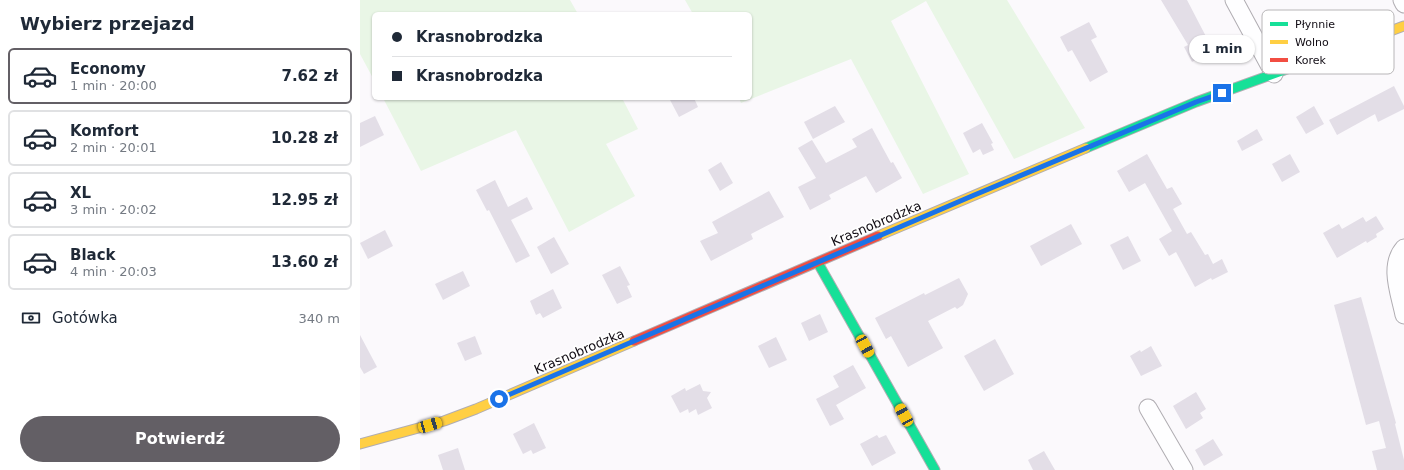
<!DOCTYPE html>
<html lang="pl">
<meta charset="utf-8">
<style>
body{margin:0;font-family:"DejaVu Sans",sans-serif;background:#f6f6f7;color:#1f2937;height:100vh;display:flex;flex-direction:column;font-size:15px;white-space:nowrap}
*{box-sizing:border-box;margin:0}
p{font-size:13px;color:#747a83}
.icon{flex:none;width:22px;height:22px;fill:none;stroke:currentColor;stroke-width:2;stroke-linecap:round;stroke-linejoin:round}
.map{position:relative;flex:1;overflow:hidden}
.drawer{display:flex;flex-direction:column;background:#fff;width:360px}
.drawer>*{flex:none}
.top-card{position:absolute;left:12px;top:12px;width:380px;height:88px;border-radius:6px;box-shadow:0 1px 3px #0004;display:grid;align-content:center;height:88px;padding:0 20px;background:#fff}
.end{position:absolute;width:18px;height:18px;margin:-9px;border:5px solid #1a73e8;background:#fff;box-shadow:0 0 0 2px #fff}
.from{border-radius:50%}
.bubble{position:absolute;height:28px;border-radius:14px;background:#fff;box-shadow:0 1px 3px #0004;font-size:13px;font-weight:600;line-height:28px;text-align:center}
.car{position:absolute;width:12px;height:24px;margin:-12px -6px;border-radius:5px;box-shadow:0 0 3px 1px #0007;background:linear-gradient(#f5c518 24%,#345 0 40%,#f5c518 0 76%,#345 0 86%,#f5c518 0)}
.top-card b{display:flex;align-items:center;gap:14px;height:38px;font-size:15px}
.top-card b+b{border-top:1px solid #e0e1e3}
.top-card i{width:10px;height:10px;background:#1f2937}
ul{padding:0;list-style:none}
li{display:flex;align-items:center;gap:12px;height:56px;margin:0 8px 6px;padding:0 12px;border:2px solid #e0e1e3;border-radius:6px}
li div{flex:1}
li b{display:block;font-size:15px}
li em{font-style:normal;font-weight:600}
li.selected{border-color:#635f65}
li>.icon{width:36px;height:36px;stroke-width:1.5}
h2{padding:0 20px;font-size:18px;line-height:48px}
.pay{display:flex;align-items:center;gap:10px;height:44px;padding:0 20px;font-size:15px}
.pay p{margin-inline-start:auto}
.primary-button{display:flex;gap:8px;margin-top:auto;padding:8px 20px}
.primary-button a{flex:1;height:46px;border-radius:24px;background:#635f65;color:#fff;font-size:16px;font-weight:600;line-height:46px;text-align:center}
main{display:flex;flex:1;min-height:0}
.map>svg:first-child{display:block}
.green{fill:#e9f6e6}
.building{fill:#e3dee7}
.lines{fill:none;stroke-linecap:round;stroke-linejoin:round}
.street-casing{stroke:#b0adb2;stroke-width:19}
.fast-casing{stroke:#b0adb2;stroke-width:11}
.slow-casing{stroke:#b0adb2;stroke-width:11}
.jam-casing{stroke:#b0adb2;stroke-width:11}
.street{stroke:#fefeff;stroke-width:17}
.fast{stroke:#16e098;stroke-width:9}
.slow{stroke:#ffcf43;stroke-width:9}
.jam{stroke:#f24e42;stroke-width:9}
.route{stroke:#1a73e8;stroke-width:5}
.labels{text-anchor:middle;stroke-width:3.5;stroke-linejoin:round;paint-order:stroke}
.street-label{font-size:13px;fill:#110c14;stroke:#fff}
.key{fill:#fff;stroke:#b8b6b8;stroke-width:1}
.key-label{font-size:11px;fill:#110c14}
</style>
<main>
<section class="drawer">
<h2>Wybierz przejazd</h2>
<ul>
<li class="selected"><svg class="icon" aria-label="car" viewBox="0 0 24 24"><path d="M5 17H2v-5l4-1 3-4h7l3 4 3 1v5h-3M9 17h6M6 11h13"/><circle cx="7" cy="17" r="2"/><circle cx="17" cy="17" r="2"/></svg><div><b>Economy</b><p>1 min · 20:00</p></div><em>7.62 zł</em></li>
<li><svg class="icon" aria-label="car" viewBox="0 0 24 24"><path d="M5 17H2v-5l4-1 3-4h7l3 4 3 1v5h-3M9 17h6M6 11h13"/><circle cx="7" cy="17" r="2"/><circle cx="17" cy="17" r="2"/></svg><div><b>Komfort</b><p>2 min · 20:01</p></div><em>10.28 zł</em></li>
<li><svg class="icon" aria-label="car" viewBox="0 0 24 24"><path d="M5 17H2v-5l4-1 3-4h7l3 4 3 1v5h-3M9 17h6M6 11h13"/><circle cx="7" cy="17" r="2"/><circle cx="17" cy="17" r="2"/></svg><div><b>XL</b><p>3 min · 20:02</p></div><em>12.95 zł</em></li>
<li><svg class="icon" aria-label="car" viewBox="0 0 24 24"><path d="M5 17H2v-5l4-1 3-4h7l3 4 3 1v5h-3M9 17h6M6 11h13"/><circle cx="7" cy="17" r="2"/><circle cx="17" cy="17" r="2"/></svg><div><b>Black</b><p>4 min · 20:03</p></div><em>13.60 zł</em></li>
</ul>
<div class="pay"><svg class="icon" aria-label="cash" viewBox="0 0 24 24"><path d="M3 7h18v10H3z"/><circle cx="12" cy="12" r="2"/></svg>Gotówka<p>340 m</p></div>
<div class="primary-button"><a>Potwierdź</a></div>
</section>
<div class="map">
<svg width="1044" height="470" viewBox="0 0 1044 470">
<rect width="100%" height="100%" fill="#fbf9fc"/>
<g class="green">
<polygon points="0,0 210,0 218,14 14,14 14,80 0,54"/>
<polygon points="325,0 647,0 725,128 654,159 566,1 531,21 609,174 563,194 491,59 381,103 379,98 390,98 390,14 333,14"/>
<polygon points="23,98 262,98 278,129 246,144 275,196 209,232 156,130 61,171"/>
</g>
<g class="building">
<polygon points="801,0 827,0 853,50 832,62 824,47 828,45"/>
<polygon points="729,22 737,37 731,40 748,72 730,82 712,50 708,52 700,37"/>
<polygon points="1034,86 1044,106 1044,109 1018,122 1015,114 977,135 969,120"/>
<polygon points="309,98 334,98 338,107 319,117"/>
<polygon points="475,106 485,122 453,139 444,122"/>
<polygon points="954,106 964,124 946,134 936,117"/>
<polygon points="15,116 24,135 0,147 0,123"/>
<polygon points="622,123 633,143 631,144 634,150 623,155 620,149 613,153 603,133"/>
<polygon points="512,128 531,163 533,162 542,178 516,193 506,176 469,195 471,199 450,210 438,187 456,178 438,148 452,140 466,163 497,147 492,139"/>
<polygon points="897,129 903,140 882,151 877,141"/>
<polygon points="787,154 807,189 812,187 822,204 813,209 827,234 831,232 845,255 848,254 853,264 862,259 868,272 852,280 851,278 835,287 816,252 809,256 799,239 812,231 785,183 769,192 757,171"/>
<polygon points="930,154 940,172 922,182 912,164"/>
<polygon points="361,162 373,183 360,191 348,170"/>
<polygon points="135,180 148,207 167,197 173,209 151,220 170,256 156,263 129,210 127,211 116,190"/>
<polygon points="409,191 424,217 391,234 393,239 351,261 340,241 358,233 352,222"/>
<polygon points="1016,216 1024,229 1016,234 1017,237 1007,243 1006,241 977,258 963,233 979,224 982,229 1003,217 1006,222"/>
<polygon points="711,224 722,244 681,266 670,246"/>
<polygon points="25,230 33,246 8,259 0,243"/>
<polygon points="768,236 781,261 763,270 750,245"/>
<polygon points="194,237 209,264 191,274 177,247"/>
<polygon points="260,266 270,285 267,286 272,297 257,304 242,275"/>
<polygon points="103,271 110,286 83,300 75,284"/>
<polygon points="599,278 608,294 603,305 597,309 595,307 568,321 583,348 548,367 531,336 526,339 515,318 564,293 565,295"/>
<polygon points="193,289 202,308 183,318 180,313 176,315 170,301"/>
<polygon points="1001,297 1036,423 1035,424 1044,460 1044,470 1017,470 1012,451 1026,448 1019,421 1006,425 974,305"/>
<polygon points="460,314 468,332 449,341 441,323"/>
<polygon points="0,335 17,367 4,374 0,367"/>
<polygon points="115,336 122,354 105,361 97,343"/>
<polygon points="416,337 427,360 409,368 398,346"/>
<polygon points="635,339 654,374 624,391 604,356"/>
<polygon points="791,346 802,366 781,376 770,356 780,350 781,352"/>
<polygon points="493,365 506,388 476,405 484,419 470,426 456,399 479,387 473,376"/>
<polygon points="340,384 343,391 351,392 347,398 352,408 338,415 336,409 329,413 328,409 320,413 311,396 325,388 326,391"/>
<polygon points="836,392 846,409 840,413 843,418 826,429 813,406"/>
<polygon points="174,423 186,448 173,454 171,450 163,454 153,434"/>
<polygon points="517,435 519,438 526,435 536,453 512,466 500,444"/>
<polygon points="853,439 863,455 844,466 835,450"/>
<polygon points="98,448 105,470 83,470 78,455"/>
<polygon points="684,451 695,470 673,470 668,460"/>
</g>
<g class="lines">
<defs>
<g id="street">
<polyline points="874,0 914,74"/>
<polyline points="1042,0 1044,4"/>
<path d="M1044,248C1028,266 1040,294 1044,315"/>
<polyline points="788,408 824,470"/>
</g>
<g id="fast">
<polyline points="726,148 836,102 977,51"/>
<polyline points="458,263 575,470"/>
</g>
<g id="slow">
<polyline points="977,51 1044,26"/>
<polyline points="518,236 726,148"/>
<polyline points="0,444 84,421 116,409 274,341"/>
</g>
<polyline id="jam" points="274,341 518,236"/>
</defs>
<use href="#street" class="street-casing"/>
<use href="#fast" class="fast-casing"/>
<use href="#slow" class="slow-casing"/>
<use href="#jam" class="jam-casing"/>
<use href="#street" class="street"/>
<use href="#fast" class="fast"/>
<use href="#slow" class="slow"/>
<use href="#jam" class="jam"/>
</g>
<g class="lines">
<polyline class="route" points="139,399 612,196 836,102 862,93"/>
</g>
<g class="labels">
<g class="street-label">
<text transform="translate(516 223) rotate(-23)" y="5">Krasnobrodzka</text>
<text transform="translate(219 351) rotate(-23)" y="5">Krasnobrodzka</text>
</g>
</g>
<rect x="902" y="10" width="132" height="64" rx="6" class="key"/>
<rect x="910" y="22" width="18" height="4" fill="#16e098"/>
<rect x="910" y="40" width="18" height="4" fill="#ffcf43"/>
<rect x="910" y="58" width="18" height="4" fill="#f24e42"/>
<g class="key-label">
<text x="935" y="28">Płynnie</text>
<text x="935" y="46">Wolno</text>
<text x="935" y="64">Korek</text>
</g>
</svg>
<i class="end from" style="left:139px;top:399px"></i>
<i class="end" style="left:862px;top:93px"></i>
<div class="bubble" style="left:829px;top:35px;width:66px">1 min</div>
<i class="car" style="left:505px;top:346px;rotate:151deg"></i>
<i class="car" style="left:544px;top:415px;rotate:331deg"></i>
<i class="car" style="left:70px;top:425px;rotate:74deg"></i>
<div class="top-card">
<b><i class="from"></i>Krasnobrodzka</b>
<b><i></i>Krasnobrodzka</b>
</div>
</div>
</main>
